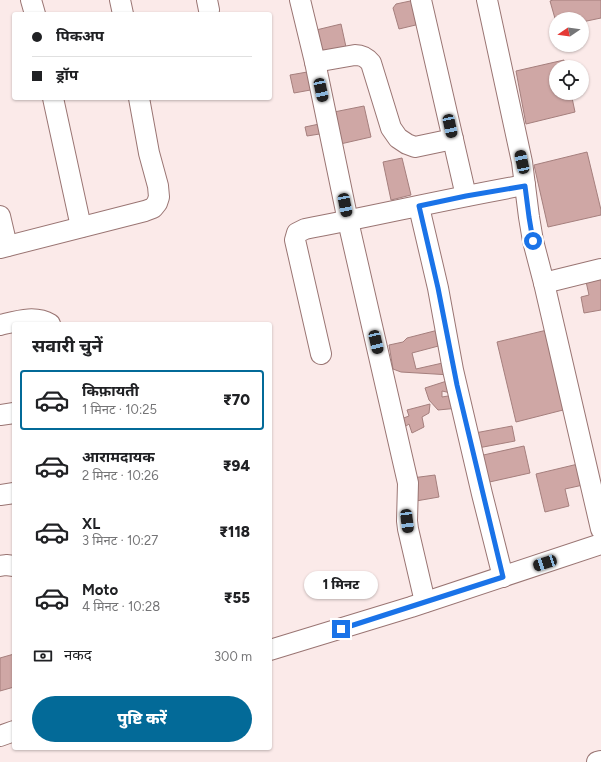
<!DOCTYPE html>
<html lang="hi">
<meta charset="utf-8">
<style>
body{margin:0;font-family:Figtree,"Noto Sans Devanagari",sans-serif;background:#f2f2f2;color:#202124;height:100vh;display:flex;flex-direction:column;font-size:15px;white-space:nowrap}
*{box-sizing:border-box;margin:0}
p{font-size:13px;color:#757577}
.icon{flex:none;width:22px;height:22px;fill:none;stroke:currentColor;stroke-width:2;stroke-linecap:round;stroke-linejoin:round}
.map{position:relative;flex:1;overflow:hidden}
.sheet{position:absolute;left:12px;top:322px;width:260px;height:428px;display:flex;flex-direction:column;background:#fff;border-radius:4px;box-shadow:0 1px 3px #0004}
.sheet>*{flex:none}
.guide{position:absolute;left:12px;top:12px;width:260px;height:88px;border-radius:4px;box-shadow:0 1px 3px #0004;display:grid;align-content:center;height:88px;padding:0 20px;background:#fff}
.needle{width:26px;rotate:257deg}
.buttons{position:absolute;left:549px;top:12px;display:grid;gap:8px}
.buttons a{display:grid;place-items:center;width:40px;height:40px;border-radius:50%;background:#fff;box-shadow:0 1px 3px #0004;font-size:20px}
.end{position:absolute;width:18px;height:18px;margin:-9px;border:5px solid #1a73e8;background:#fff;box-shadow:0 0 0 2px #fff}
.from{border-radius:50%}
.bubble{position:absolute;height:28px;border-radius:14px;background:#fff;box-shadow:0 1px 3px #0004;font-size:13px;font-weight:800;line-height:28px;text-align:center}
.car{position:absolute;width:12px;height:24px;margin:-12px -6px;border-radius:5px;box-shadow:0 0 3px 1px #0007;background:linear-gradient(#222 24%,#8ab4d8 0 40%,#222 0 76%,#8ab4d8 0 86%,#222 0)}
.guide b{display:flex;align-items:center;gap:14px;height:38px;font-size:15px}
.guide b+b{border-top:1px solid #e0e0e0}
.guide i{width:10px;height:10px;background:#202124}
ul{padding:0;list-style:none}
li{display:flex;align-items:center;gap:12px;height:60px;margin:0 8px 6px;padding:0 12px;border:2px solid transparent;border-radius:4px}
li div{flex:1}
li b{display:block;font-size:15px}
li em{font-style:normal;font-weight:800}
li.selected{border-color:#036a98}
li>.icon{width:36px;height:36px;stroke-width:1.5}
h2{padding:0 20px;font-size:18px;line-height:48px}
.pay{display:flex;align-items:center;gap:10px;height:44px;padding:0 20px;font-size:15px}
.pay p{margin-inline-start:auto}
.cta{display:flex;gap:8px;margin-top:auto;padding:8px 20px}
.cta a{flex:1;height:46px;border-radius:24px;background:#036a98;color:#fff;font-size:16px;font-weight:800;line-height:46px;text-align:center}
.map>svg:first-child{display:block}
.building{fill:#cfa7a5;stroke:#a57f7d}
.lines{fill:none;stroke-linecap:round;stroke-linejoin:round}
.minor-casing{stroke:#9a7573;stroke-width:22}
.minor{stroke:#fff;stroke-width:20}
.route{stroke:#1a73e8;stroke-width:5}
</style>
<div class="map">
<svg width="601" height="762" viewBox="0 0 601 762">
<rect width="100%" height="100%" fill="#fbeae9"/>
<g class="building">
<polygon points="415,0 424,23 399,29 393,8 396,4"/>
<polygon points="553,0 601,0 601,18 582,22 582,19 556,19 556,22 550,1"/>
<polygon points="341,24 346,47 317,53 312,31"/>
<polygon points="564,60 565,67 556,67 556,93 571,93 575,112 526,124 516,71"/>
<polygon points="313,71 316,89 294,93 290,75"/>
<polygon points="364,106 371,137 336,145 334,112"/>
<polygon points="324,123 326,133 307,136 305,127"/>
<polygon points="587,152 601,210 601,215 548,227 534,165"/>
<polygon points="402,158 411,195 391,200 383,162"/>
<polygon points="601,273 601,310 584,313 581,297 589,295 585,277"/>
<polygon points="442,329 446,344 412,353 416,369 447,362 451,375 401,372 393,369 389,345 403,342 407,338"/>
<polygon points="547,330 567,409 516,422 497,342"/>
<polygon points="453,379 451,393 442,391 442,397 454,395 459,408 438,410 429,400 425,388"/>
<polygon points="430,404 429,413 422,417 424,427 412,433 409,424 403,428 401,419 409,416 407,410"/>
<polygon points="512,426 515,441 478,448 475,433"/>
<polygon points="524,446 530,473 485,483 479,456"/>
<polygon points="578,464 583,485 565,489 569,506 545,512 536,474"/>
<polygon points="435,475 439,497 416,501 412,478"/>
<polygon points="14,654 14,687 0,691 0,658"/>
</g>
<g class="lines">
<defs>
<g id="minor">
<polyline points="31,0 35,14"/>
<polyline points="120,0 123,14"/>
<polyline points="207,0 209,10"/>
<polyline points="300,0 315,62 348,221 408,483 407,521 408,529 425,602"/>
<polyline points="421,0 466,196"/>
<polyline points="487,0 522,162 529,217 533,241 544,283 601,529"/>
<path d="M315,62L355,55C362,55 366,57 371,63L391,128L398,138L407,144L415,147L453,139"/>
<polyline points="53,98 81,227"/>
<polyline points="419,207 438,288 453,370 482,494 503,577"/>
<polyline points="0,216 7,246"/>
<polyline points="0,248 145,211 153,208 157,203 159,197 158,186 149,153 139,98"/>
<polyline points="544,283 601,269"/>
<path d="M0,325C17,321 35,315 50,324"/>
<path d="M321,354L295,240L297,233L305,229C379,215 451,198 525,185"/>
<polyline points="0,415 14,413"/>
<polyline points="0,495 14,493"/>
<polyline points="0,566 6,565 14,566"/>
<polyline points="270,650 411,607 601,544"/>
<polyline points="0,736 14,731"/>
<polyline points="597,762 601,761"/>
</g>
</defs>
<use href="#minor" class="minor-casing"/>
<use href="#minor" class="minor"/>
</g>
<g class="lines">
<polyline class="route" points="341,629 503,577 457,385 438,288 419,206 466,196 525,186 529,217 533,241"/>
</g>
</svg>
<div class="buttons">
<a><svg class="needle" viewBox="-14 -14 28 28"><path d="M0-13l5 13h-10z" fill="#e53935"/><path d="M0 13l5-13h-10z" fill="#757577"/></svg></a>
<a><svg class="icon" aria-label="locate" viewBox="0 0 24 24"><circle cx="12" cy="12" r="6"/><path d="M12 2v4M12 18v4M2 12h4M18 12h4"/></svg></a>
</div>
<i class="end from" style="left:533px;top:241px"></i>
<i class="end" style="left:341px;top:629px"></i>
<div class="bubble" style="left:304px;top:571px;width:74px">1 मिनट</div>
<i class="car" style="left:321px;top:90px;rotate:168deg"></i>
<i class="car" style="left:450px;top:126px;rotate:168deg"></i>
<i class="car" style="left:522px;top:162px;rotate:348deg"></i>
<i class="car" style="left:345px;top:205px;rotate:169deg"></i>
<i class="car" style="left:376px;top:342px;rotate:167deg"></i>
<i class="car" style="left:407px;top:521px;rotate:173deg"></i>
<i class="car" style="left:545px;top:563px;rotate:252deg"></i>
<div class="guide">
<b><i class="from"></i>पिकअप</b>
<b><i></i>ड्रॉप</b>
</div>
<section class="sheet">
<h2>सवारी चुनें</h2>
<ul>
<li class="selected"><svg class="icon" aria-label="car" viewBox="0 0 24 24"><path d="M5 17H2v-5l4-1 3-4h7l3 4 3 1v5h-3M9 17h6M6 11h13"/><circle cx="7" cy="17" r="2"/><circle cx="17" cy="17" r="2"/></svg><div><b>किफ़ायती</b><p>1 मिनट · 10:25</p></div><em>₹70</em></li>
<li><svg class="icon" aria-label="car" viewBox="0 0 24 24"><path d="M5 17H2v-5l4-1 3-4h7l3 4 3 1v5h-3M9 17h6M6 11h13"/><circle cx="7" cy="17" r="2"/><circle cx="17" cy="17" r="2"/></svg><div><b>आरामदायक</b><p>2 मिनट · 10:26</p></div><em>₹94</em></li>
<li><svg class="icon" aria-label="car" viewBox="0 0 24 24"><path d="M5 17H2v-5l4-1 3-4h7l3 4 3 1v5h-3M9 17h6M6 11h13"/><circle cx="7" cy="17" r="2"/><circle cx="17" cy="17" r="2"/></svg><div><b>XL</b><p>3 मिनट · 10:27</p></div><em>₹118</em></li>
<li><svg class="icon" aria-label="car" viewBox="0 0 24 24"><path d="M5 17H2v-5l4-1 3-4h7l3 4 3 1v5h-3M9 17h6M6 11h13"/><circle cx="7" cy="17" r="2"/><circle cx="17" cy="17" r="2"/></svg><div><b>Moto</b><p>4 मिनट · 10:28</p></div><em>₹55</em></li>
</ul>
<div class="pay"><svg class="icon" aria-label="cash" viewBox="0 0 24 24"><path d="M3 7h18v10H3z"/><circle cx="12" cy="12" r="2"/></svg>नकद<p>300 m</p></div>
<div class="cta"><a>पुष्टि करें</a></div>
</section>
</div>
